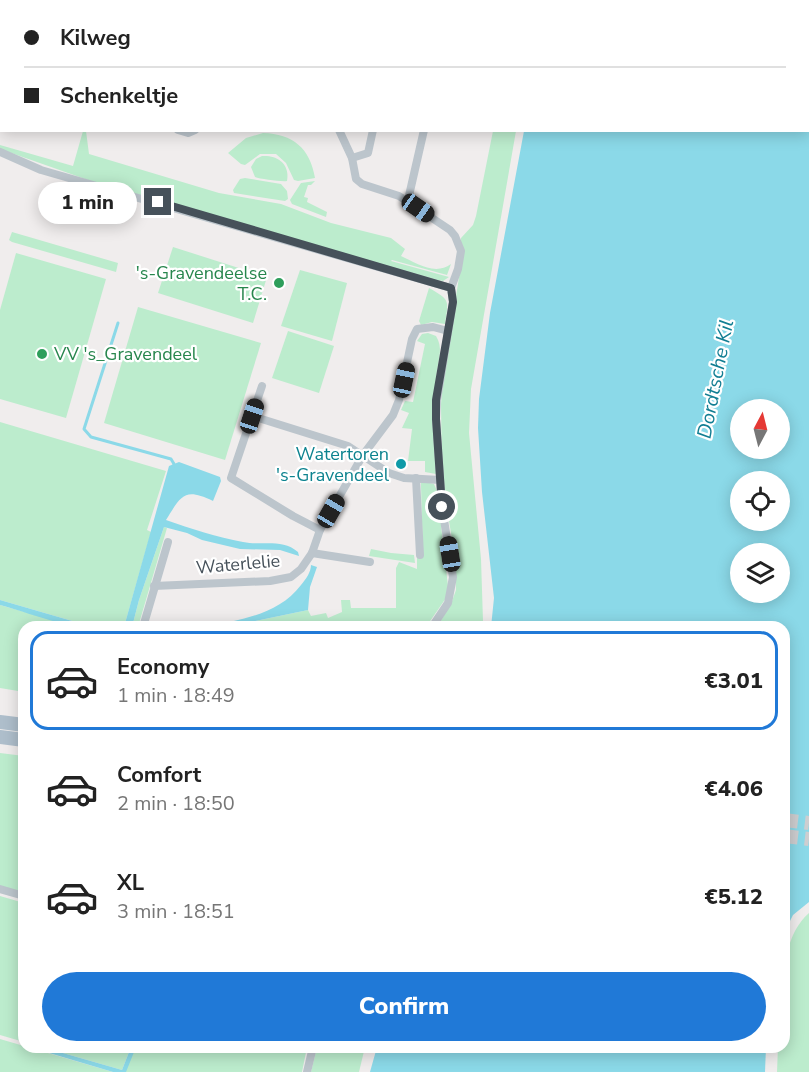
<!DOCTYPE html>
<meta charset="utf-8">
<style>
body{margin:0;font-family:"Nunito Sans",sans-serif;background:#f6f6f6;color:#222;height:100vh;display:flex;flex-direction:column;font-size:22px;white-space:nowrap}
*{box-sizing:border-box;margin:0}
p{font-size:20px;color:#767676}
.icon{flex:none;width:33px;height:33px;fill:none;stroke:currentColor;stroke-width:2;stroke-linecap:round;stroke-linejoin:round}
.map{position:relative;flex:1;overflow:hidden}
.sheet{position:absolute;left:18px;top:621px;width:772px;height:432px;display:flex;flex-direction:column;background:#fff;border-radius:18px;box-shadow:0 3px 15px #0003}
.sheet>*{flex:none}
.banner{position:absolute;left:0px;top:0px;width:810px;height:132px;box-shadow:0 3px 15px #0003;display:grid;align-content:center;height:132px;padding:0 24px;background:#fff}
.needle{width:39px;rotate:7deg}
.fabs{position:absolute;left:730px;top:399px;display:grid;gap:12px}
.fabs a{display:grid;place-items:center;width:60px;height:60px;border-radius:50%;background:#fff;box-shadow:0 3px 15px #0003;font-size:30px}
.end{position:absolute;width:27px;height:27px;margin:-14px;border:8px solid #46515a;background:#fff;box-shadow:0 0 0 3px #fff}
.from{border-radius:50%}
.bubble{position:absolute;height:42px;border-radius:21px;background:#fff;box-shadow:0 3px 15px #0003;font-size:20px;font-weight:800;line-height:42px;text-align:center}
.car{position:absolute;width:18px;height:36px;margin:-18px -9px;border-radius:8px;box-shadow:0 0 4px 2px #0007;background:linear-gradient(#222 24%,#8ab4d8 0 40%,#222 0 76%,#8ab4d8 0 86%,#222 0)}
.banner b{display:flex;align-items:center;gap:21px;height:57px;font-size:22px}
.banner b+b{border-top:2px solid #e0e0e0}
.banner i{width:15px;height:15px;background:#222}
ul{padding:10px 0 0;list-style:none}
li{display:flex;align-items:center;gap:18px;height:99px;margin:0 12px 9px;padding:0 12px;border:3px solid transparent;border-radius:18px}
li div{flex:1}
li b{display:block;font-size:22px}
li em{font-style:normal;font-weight:800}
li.active{border-color:#2079d7}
li>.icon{width:54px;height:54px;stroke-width:1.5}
.cta{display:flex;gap:12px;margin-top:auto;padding:12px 24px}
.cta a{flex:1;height:69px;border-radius:36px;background:#2079d7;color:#fff;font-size:24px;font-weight:800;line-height:69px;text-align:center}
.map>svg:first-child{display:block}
.green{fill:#bceccd}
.water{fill:#8bd9e8;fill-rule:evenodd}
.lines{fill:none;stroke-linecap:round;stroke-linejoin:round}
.stream{stroke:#8bd9e8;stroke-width:3}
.primary-tunnel{stroke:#ceced0;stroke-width:14;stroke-dasharray:14 7;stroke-linecap:butt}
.street{stroke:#bcc5cc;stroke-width:8}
.primary{stroke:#aebecb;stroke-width:14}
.route{stroke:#46515a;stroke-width:8}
.leisure-dot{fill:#2e9e5b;stroke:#fff;stroke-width:2}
.culture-dot{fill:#0f9aa8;stroke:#fff;stroke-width:2}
.labels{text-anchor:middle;stroke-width:4.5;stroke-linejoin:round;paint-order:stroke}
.leisure-label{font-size:18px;fill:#27864d;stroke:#fff;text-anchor:end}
.culture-label{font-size:18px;fill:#0d838f;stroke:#fff;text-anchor:end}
.street-label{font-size:18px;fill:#46515a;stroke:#fff}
.water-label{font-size:20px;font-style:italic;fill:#127e93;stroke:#fff}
</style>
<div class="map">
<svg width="809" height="1072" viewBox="0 0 809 1072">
<rect width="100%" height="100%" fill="#f0eded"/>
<g class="green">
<path d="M83,131H86L89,154L219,193L281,204L331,223L391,238L405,249L401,256C416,263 435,276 451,264L447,275L392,260L391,261L449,277L443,281L437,280L88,180L0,149V145L73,166Z"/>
<polygon points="493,131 516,131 471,389 469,433 481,559 483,621 481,627 437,627 451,604 456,590 455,557 442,479 441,404 444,371 461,265 461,238 473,225 476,216"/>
<path d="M263,133C293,134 310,148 315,178L298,181L294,180L286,163L276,154H260L245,165L241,164L228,153L246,138Z"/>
<path d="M262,156C278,155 290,164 287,181C282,182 260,179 255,177L251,167L256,159Z"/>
<polygon points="245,178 281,184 287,191 288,199 285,201 234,193 233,190 240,179"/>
<polygon points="315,181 311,185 308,185 304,197 308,198 307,202 327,212 326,217 292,204 290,200 301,183"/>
<polygon points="12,232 118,263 116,272 12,242 9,240"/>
<polygon points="173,247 267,277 253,323 158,293"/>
<polygon points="16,253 106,279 66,418 0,399 0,310"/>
<polygon points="300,270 347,283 332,341 281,326"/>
<path d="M429,288C450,300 449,300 445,324L432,322L421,325L419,321Z"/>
<polygon points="138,307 261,343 225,460 104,423"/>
<polygon points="288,331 334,346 319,393 272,378"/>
<path d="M428,333L436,336C443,347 439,358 437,371C432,406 434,439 436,474L425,472V461H408L412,429L402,428L409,413L401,410L405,401L413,402L425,344L417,341L422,334Z"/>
<polygon points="0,422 166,471 147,530 151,532 124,627 93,627 0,600"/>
<polygon points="425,482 434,484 437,491 448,586 446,598 426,627 227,627 308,610 311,616 326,613 328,618 342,612 341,600 350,600 351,608 396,608 396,568 399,562 417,569 417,557 423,556 421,486 421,483"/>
<polygon points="164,527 167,528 138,627 132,627 139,600"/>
<polygon points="371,549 391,553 414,555 415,563 369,556"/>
<polygon points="0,605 78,627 24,627 24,692 0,688"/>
<polygon points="0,753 24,756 24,894 0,887"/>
<polygon points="0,896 24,903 24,1042 0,1035"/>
<path d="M809,913V1072H777L778,1047H784C784,1006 775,943 809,913Z"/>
<polygon points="0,1039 113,1072 0,1072"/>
<polygon points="42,1047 131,1047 122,1070"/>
<polygon points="135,1047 307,1047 302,1072 125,1072"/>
<polygon points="317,1047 365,1047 359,1072 311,1072"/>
</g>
<g class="water">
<path d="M549,0H809V902L793,915L785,931L784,627H491L494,598L482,492L478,428L479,399L490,313L524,131L808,130V2L549,1ZM741,410H780V448H741ZM741,482H780V520H741ZM741,554H780V592H741Z"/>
<path d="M179,462L220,477L221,481L213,501C185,488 182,494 166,520C191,529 217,537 243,542C262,546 282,538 298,552L299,556L280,550L240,549L202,540L187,533L164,527L139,600L132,627H124L169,466Z"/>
<path d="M311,565L317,567L310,587L308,610L227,627H207C242,619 278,615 301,585C306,579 311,572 311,565Z"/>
<path d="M0,600L93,627C62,627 30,613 0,605Z"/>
<polygon points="29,1047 42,1047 122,1070 131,1047 136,1047 126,1072 113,1072"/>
<polygon points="377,1047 766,1047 765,1072 370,1072"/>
</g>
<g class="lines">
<polyline class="stream" points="118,323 84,429 91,437 171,459 174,464 173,468"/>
<g class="primary-tunnel">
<polyline points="784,820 809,823"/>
<polyline points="784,836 809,839"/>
</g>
<g class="street">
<polyline points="48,0 50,2"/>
<polyline points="305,0 314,2"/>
<polyline points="85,2 86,0"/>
<polyline points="199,2 201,0"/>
<polyline points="277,2 277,0"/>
<polyline points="337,2 337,0"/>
<polyline points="402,2 402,0"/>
<polyline points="454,2 454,0"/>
<polyline points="0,94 2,92"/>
<polyline points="178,130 188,133 195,130"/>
<polyline points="339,130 352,158 356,179 362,184 399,196 450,230 455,236 461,251 458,269 451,288 453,302 437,400 436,419 442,507 453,577 448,603 432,627"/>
<polyline points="0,152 41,170 451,288"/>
<polyline points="352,158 368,153 373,130"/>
<polyline points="408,200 424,130"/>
<polyline points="262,386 231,478 293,516 320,530"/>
<polyline points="252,416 348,446 389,473 404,478 440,480"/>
<polyline points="416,478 420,555"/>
<polyline points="312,553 370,562"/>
<polyline points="154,586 270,581 291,577 301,569 312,553 320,530 363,455 393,415 399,400 412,339 417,329 433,327 448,331"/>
<polyline points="143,627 168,542"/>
<polyline points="0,889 24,896"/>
<polyline points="307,1072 313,1047"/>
</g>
<g class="primary">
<polyline points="0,722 24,725"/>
<polyline points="0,737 24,740"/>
</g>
</g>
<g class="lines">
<polyline class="route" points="158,202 451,288 453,302 436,400 436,419 442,507"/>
</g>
<g class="leisure-dot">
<circle cx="279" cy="283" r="6"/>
<circle cx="42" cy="354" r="6"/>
</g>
<circle class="culture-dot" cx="401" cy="464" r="6"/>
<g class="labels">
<g class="leisure-label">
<text x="267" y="279">'s-Gravendeelse<tspan x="267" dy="21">T.C.</tspan></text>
<text x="54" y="360" text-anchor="start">VV 's_Gravendeel</text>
</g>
<g class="culture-label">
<text x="389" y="460">Watertoren<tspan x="389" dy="21">'s-Gravendeel</tspan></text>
</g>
<g class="street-label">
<text transform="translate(238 564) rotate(-5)" y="6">Waterlelie</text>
</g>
<g class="water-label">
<text transform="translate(715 379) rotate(-79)" y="7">Dordtsche Kil</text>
</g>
</g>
</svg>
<div class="fabs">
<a><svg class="needle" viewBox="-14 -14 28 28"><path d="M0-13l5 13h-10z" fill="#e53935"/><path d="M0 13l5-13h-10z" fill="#767676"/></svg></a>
<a><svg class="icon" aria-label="locate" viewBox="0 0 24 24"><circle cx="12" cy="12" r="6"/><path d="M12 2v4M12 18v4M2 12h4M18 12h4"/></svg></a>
<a><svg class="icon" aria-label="layers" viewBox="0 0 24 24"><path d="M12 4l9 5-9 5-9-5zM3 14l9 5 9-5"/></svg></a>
</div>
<i class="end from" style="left:442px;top:507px"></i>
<i class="end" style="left:158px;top:202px"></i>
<div class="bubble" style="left:38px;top:182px;width:99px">1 min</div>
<i class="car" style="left:418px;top:208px;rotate:125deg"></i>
<i class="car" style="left:404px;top:380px;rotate:12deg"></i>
<i class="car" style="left:252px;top:416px;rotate:18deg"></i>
<i class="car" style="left:331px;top:511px;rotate:30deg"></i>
<i class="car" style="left:450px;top:554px;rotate:351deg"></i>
<div class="banner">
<b><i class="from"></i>Kilweg</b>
<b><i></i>Schenkeltje</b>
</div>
<section class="sheet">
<ul>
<li class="active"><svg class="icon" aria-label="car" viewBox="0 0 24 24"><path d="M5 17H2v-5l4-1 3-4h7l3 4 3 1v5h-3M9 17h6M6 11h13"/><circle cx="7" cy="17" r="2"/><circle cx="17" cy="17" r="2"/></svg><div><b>Economy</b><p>1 min · 18:49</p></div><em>€3.01</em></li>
<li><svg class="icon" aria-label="car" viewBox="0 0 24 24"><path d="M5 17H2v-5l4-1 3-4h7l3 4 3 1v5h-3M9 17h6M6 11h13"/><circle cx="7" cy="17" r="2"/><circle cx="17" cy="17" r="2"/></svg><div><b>Comfort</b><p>2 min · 18:50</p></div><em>€4.06</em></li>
<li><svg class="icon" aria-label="car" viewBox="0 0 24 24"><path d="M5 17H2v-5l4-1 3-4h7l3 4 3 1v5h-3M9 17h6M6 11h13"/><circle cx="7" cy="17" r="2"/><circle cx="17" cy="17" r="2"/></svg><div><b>XL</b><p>3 min · 18:51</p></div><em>€5.12</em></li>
</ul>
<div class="cta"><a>Confirm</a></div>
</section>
</div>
